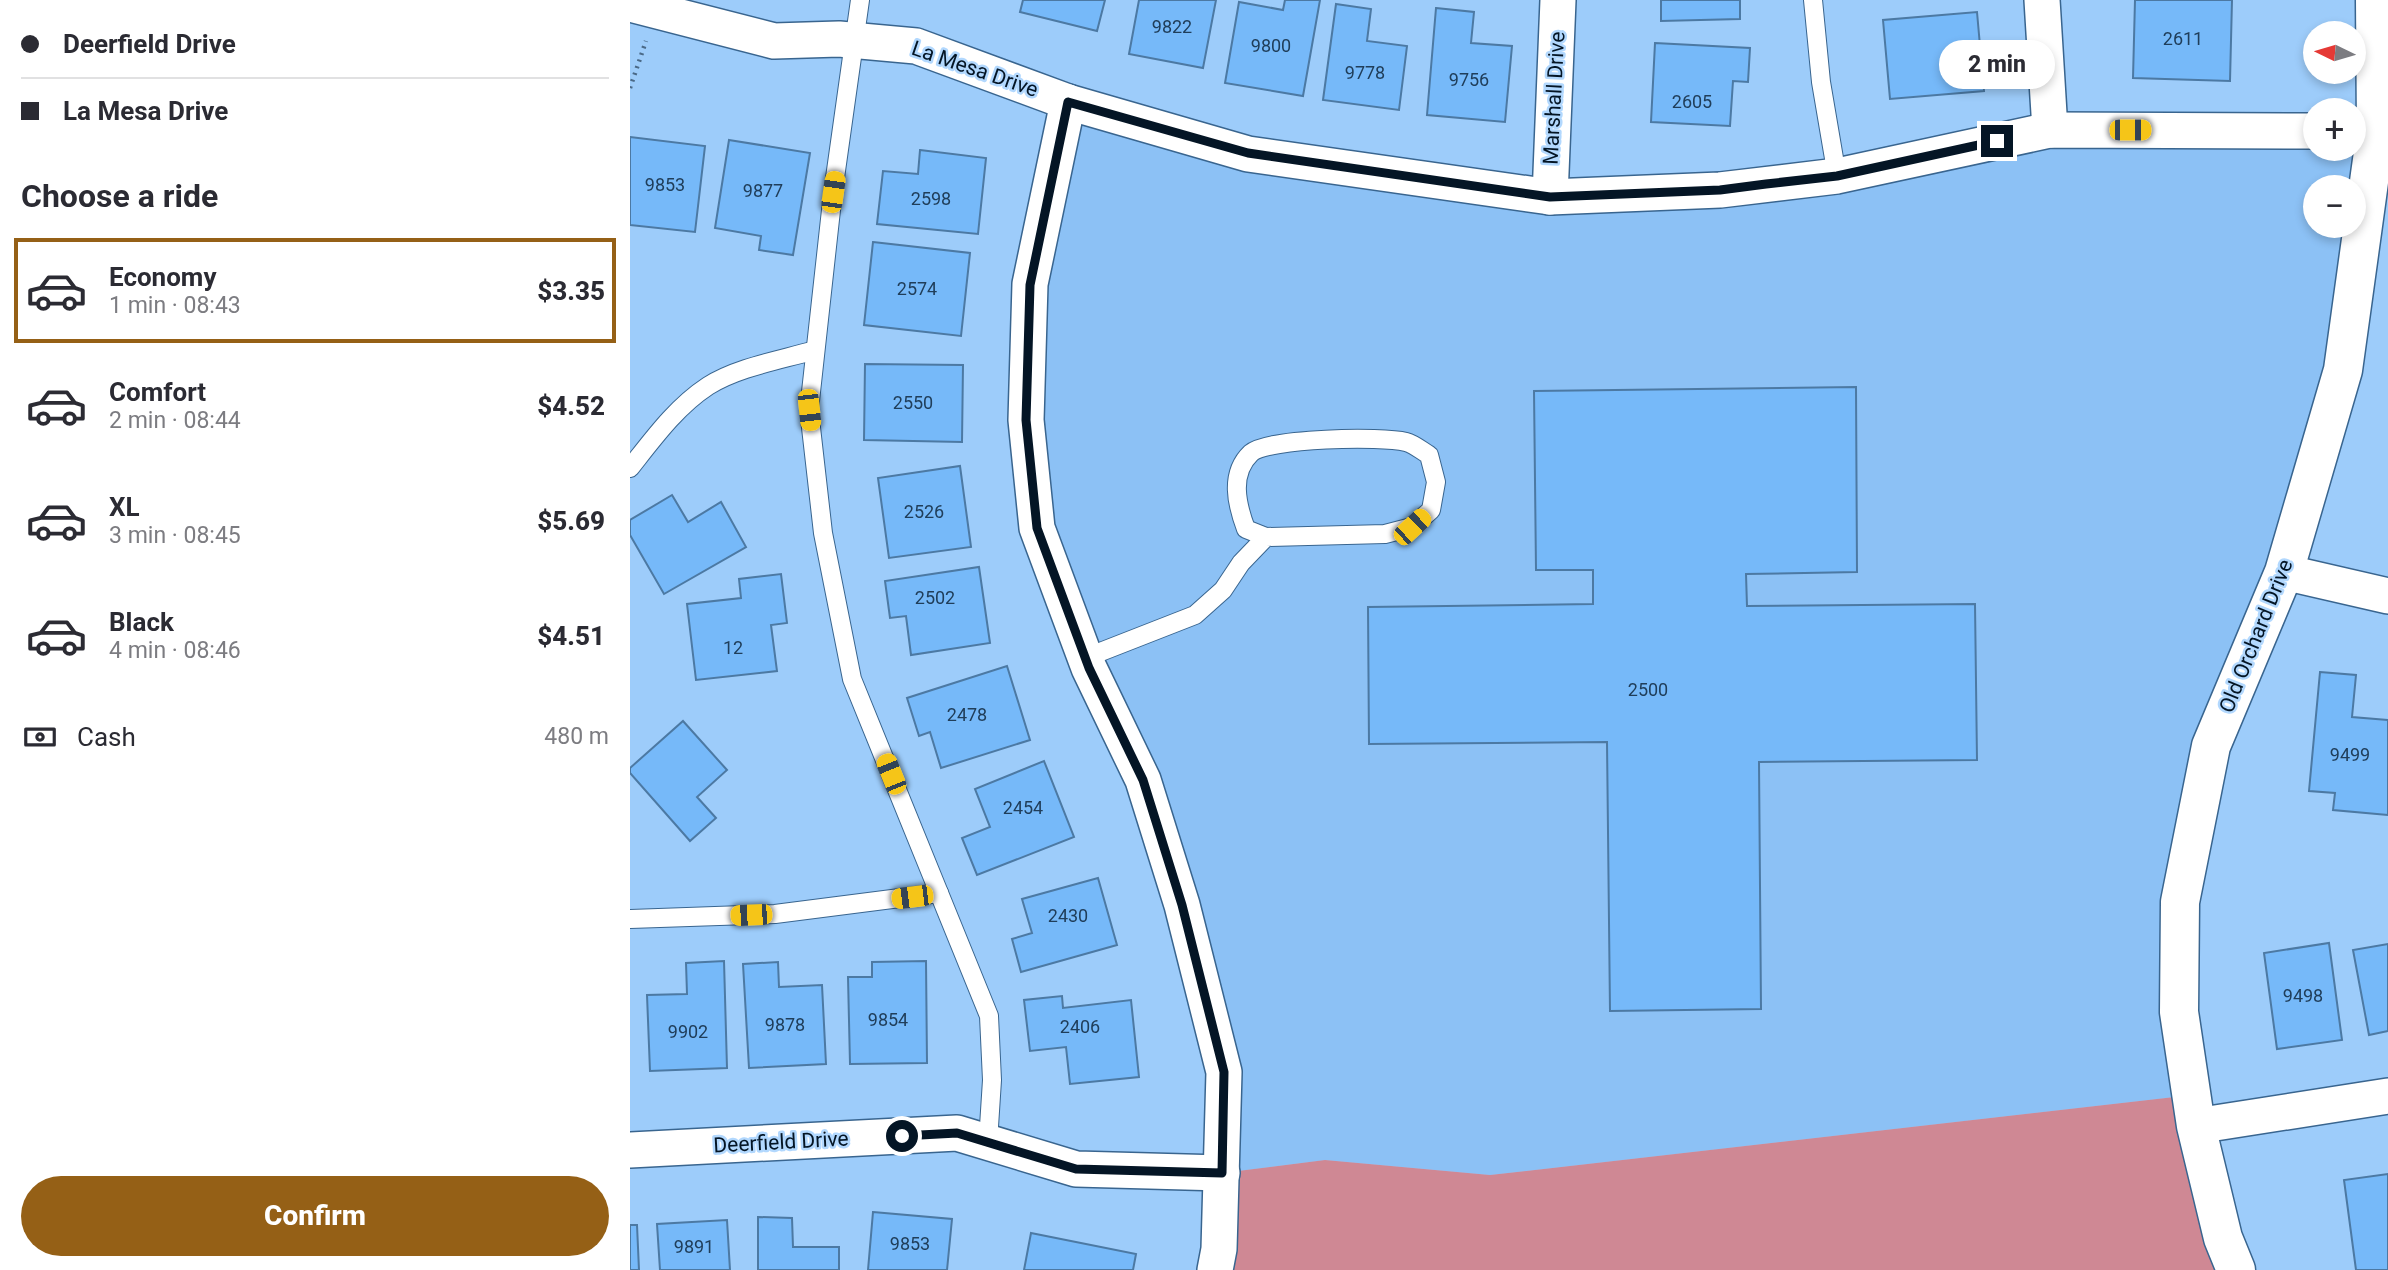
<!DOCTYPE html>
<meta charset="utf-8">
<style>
body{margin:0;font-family:Roboto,sans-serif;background:#f7f7f7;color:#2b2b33;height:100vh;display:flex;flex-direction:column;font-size:26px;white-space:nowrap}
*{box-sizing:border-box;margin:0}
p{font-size:23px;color:#7c7c81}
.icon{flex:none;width:38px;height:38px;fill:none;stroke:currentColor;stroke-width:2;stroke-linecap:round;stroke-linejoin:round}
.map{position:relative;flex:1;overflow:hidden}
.details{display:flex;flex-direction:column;background:#fff;width:630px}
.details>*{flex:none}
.top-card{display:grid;align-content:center;height:154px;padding:0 21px;background:#fff}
.needle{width:46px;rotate:275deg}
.controls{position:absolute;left:1673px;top:21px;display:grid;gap:14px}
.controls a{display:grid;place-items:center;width:63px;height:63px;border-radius:50%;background:#fff;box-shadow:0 4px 10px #0003;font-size:35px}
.end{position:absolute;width:32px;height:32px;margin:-16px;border:9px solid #041525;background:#fff;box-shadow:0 0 0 4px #fff}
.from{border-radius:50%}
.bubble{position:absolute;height:49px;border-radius:24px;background:#fff;box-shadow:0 4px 10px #0003;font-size:23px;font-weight:800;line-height:49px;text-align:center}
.car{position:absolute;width:21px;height:42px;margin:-21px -10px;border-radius:9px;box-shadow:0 0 5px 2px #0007;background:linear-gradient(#f5c518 24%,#345 0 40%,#f5c518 0 76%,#345 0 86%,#f5c518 0)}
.top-card b{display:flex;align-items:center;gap:24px;height:66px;font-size:26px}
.top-card b+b{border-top:2px solid #e1e1e2}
.top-card i{width:18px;height:18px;background:#2b2b33}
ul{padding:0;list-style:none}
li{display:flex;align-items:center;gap:21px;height:105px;margin:0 14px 10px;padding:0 7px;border:4px solid transparent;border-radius:0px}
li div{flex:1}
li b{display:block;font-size:26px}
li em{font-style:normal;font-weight:800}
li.active{border-color:#956016}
li>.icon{width:63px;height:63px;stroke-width:1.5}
h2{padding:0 21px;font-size:32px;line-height:84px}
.pay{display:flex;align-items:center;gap:18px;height:77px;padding:0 21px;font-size:26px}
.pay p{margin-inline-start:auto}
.button{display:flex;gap:14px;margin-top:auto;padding:14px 21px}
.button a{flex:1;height:80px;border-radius:42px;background:#956016;color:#fff;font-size:28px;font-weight:800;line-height:80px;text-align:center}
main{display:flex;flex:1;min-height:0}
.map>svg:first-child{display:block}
.built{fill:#8cc1f5;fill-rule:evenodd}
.green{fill:#cf8894}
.building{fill:#76b9f9;stroke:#4c79a3;stroke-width:2}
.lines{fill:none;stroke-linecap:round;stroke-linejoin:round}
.service-casing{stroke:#39658f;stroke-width:20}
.minor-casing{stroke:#39658f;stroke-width:38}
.tertiary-casing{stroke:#39658f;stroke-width:41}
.path{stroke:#4a6987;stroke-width:4.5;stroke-dasharray:2 5;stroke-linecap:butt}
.service{stroke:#fff;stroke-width:18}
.minor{stroke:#fff;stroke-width:35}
.tertiary{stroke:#fff;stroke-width:38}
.route{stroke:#041525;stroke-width:9}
.labels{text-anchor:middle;stroke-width:5;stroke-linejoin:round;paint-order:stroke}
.number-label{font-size:18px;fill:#203e5a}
.street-label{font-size:21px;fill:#041525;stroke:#b2d8fe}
</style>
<main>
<section class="details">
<div class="top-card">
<b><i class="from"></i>Deerfield Drive</b>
<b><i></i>La Mesa Drive</b>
</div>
<h2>Choose a ride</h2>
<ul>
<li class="active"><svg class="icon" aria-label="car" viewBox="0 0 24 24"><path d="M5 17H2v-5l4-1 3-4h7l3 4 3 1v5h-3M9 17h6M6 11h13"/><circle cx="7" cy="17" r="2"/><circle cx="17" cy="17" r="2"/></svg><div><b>Economy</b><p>1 min · 08:43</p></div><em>$3.35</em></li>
<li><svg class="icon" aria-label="car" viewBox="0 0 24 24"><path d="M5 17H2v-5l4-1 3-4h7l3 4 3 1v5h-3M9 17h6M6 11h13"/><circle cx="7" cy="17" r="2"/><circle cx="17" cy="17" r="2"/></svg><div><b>Comfort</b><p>2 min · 08:44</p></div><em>$4.52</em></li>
<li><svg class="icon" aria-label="car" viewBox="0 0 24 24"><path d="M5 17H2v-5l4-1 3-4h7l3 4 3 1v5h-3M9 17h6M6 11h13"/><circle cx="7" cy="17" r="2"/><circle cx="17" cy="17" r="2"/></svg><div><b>XL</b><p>3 min · 08:45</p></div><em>$5.69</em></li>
<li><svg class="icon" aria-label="car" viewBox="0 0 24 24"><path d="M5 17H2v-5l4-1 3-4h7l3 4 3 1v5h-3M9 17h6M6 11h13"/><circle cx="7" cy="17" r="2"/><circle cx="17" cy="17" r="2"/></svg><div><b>Black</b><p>4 min · 08:46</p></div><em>$4.51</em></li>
</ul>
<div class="pay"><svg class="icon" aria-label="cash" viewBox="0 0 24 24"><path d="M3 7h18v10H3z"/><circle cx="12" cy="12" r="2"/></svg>Cash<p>480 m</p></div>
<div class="button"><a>Confirm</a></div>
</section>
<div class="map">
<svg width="1758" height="1270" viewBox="0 0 1758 1270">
<rect width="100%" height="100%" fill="#9dccfa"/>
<path class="built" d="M438,102L920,197L1420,130L1685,131V149H1724V131H1746L1713,370L1550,902L1562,1095L860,1175L695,1160L592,1173L594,1072L459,668L396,420ZM1685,187H1724V226H1685Z"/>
<polygon class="green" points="1562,1095 1606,1270 585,1270 592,1173 695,1160 860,1175"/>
<g class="building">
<polygon points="393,0 475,0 467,31 390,12"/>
<polygon points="509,0 586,0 573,68 499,54"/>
<polygon points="655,0 690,0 673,96 595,83 609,2 653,10"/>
<polygon points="1031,0 1110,0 1110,19 1031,21"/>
<polygon points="1505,0 1602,0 1600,81 1503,78"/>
<polygon points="706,4 741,9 737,41 777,46 769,110 693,100"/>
<polygon points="806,8 844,12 841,43 882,46 875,122 797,115"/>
<polygon points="1347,12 1354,91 1260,99 1253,20"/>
<polygon points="1025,43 1120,48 1118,82 1103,81 1100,126 1021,122"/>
<polygon points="0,137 75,146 65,232 0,225"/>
<polygon points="99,140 180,153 163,255 129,250 131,236 85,228"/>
<polygon points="290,150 356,158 348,234 247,224 253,171 288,174"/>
<polygon points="243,242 340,253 331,336 234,325"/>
<polygon points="235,364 333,365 332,442 234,440"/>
<polygon points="1226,387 1227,572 1116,574 1117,606 1345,604 1347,760 1129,762 1131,1009 980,1011 977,742 739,744 738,607 963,604 963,570 906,570 904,391"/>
<polygon points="330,466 341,547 259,558 248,478"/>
<polygon points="42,495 58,522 91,502 116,547 34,594 0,535 0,520"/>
<polygon points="349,567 360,643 281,655 276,616 260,618 255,581"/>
<polygon points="151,574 157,623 141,625 147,671 66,680 57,604 111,598 109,579"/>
<polygon points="377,666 400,740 311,768 300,732 289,736 277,698"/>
<polygon points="1690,672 1726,675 1722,717 1758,720 1758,815 1703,810 1705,793 1679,791"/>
<polygon points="53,721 97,770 67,797 86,818 60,841 0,773 0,768"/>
<polygon points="414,761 444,837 347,875 332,838 360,827 345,789"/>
<polygon points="468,878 487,945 391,972 382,939 402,933 392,899"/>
<polygon points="1699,943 1712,1040 1647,1049 1634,953"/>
<polygon points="1758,944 1758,1031 1739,1035 1723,950"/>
<polygon points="94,961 97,1068 20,1071 17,995 57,994 56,963"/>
<polygon points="296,961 297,1063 220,1064 218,977 242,977 242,962"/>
<polygon points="148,962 149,987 192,985 196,1064 119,1068 113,964"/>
<polygon points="432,996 433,1008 501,1000 509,1077 440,1084 436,1047 400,1051 394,1000"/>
<polygon points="1758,1174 1758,1270 1726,1270 1714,1180"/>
<polygon points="243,1212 322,1219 317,1270 238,1270"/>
<polygon points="128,1217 162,1218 163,1247 209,1247 209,1270 128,1270"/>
<polygon points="97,1220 100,1270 30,1270 27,1224"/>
<polygon points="0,1225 7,1225 9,1270 0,1270"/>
<polygon points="401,1233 506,1254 503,1270 394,1270"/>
</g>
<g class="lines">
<defs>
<g id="service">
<polyline points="230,0 203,192 179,410 193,533 222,679 309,893"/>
<polyline points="1183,0 1191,82 1207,176"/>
<path d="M0,468C23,439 46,407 78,386C108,367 151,360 185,350"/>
<path d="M455,658L565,615L593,590L611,563L636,537L616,529C607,505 599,474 621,453C638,438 752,436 776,442C784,444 792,451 799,455L806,482L801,510L782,527L755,534L636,537"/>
<polyline points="0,919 145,914 309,893 359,1016 362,1080 358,1142"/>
</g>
<g id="minor">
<polyline points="1412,0 1420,130"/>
<polyline points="0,4 144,41 209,39 286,46 438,102 618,154 920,197 1090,190 1207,176 1420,130 1685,131"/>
<polyline points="438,102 400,284 396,420 407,528 459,668 513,780 552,905 594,1072 589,1249 585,1270"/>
<polyline points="920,197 928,0"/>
<polyline points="1654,572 1758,596"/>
<polyline points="1566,1126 1758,1096"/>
<polyline points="0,1150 327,1133 446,1169 592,1173"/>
</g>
<polyline id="tertiary" points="1606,1270 1593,1238 1566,1126 1549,1012 1550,902 1581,746 1654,572 1713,370 1746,131 1745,0"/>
</defs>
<use href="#service" class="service-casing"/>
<use href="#minor" class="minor-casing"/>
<use href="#tertiary" class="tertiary-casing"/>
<polyline class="path" points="0,88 16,41"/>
<use href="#service" class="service"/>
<use href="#minor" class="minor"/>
<use href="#tertiary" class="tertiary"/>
</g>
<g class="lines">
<polyline class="route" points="272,1136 327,1133 446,1169 592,1173 594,1072 552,905 513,780 459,668 407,528 396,420 400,285 438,102 618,153 920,197 1090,190 1136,184 1207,176 1367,141"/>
</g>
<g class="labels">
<g class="number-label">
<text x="542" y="33">9822</text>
<text x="1553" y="45">2611</text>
<text x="641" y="52">9800</text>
<text x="735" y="79">9778</text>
<text x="839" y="86">9756</text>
<text x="1062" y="108">2605</text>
<text x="35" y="191">9853</text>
<text x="133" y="197">9877</text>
<text x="301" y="205">2598</text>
<text x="287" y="295">2574</text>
<text x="283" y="409">2550</text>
<text x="294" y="518">2526</text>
<text x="305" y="604">2502</text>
<text x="103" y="654">12</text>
<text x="1018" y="696">2500</text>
<text x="337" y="721">2478</text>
<text x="1720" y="761">9499</text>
<text x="393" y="814">2454</text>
<text x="438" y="922">2430</text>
<text x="1673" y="1002">9498</text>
<text x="258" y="1026">9854</text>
<text x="155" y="1031">9878</text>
<text x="450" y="1033">2406</text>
<text x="58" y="1038">9902</text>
<text x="280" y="1250">9853</text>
<text x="64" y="1253">9891</text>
</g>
<g class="street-label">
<text transform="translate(345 69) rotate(19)" y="7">La Mesa Drive</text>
<text transform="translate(924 98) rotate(-87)" y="7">Marshall Drive</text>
<text transform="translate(1626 636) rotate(-68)" y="7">Old Orchard Drive</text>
<text transform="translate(151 1142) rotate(-3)" y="7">Deerfield Drive</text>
</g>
</g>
</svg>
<div class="controls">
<a><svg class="needle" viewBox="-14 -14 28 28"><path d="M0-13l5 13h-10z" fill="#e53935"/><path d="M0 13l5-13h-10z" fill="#7c7c81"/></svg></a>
<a>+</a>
<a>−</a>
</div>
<i class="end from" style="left:272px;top:1136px"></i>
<i class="end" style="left:1367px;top:141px"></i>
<div class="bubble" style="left:1309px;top:40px;width:116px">2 min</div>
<i class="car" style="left:1500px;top:130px;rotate:90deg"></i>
<i class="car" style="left:203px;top:192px;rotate:8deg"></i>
<i class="car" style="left:179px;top:410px;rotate:174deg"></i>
<i class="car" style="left:782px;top:527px;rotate:47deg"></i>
<i class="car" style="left:261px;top:774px;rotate:338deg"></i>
<i class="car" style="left:282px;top:897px;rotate:263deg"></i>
<i class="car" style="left:121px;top:915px;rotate:268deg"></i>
</div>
</main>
